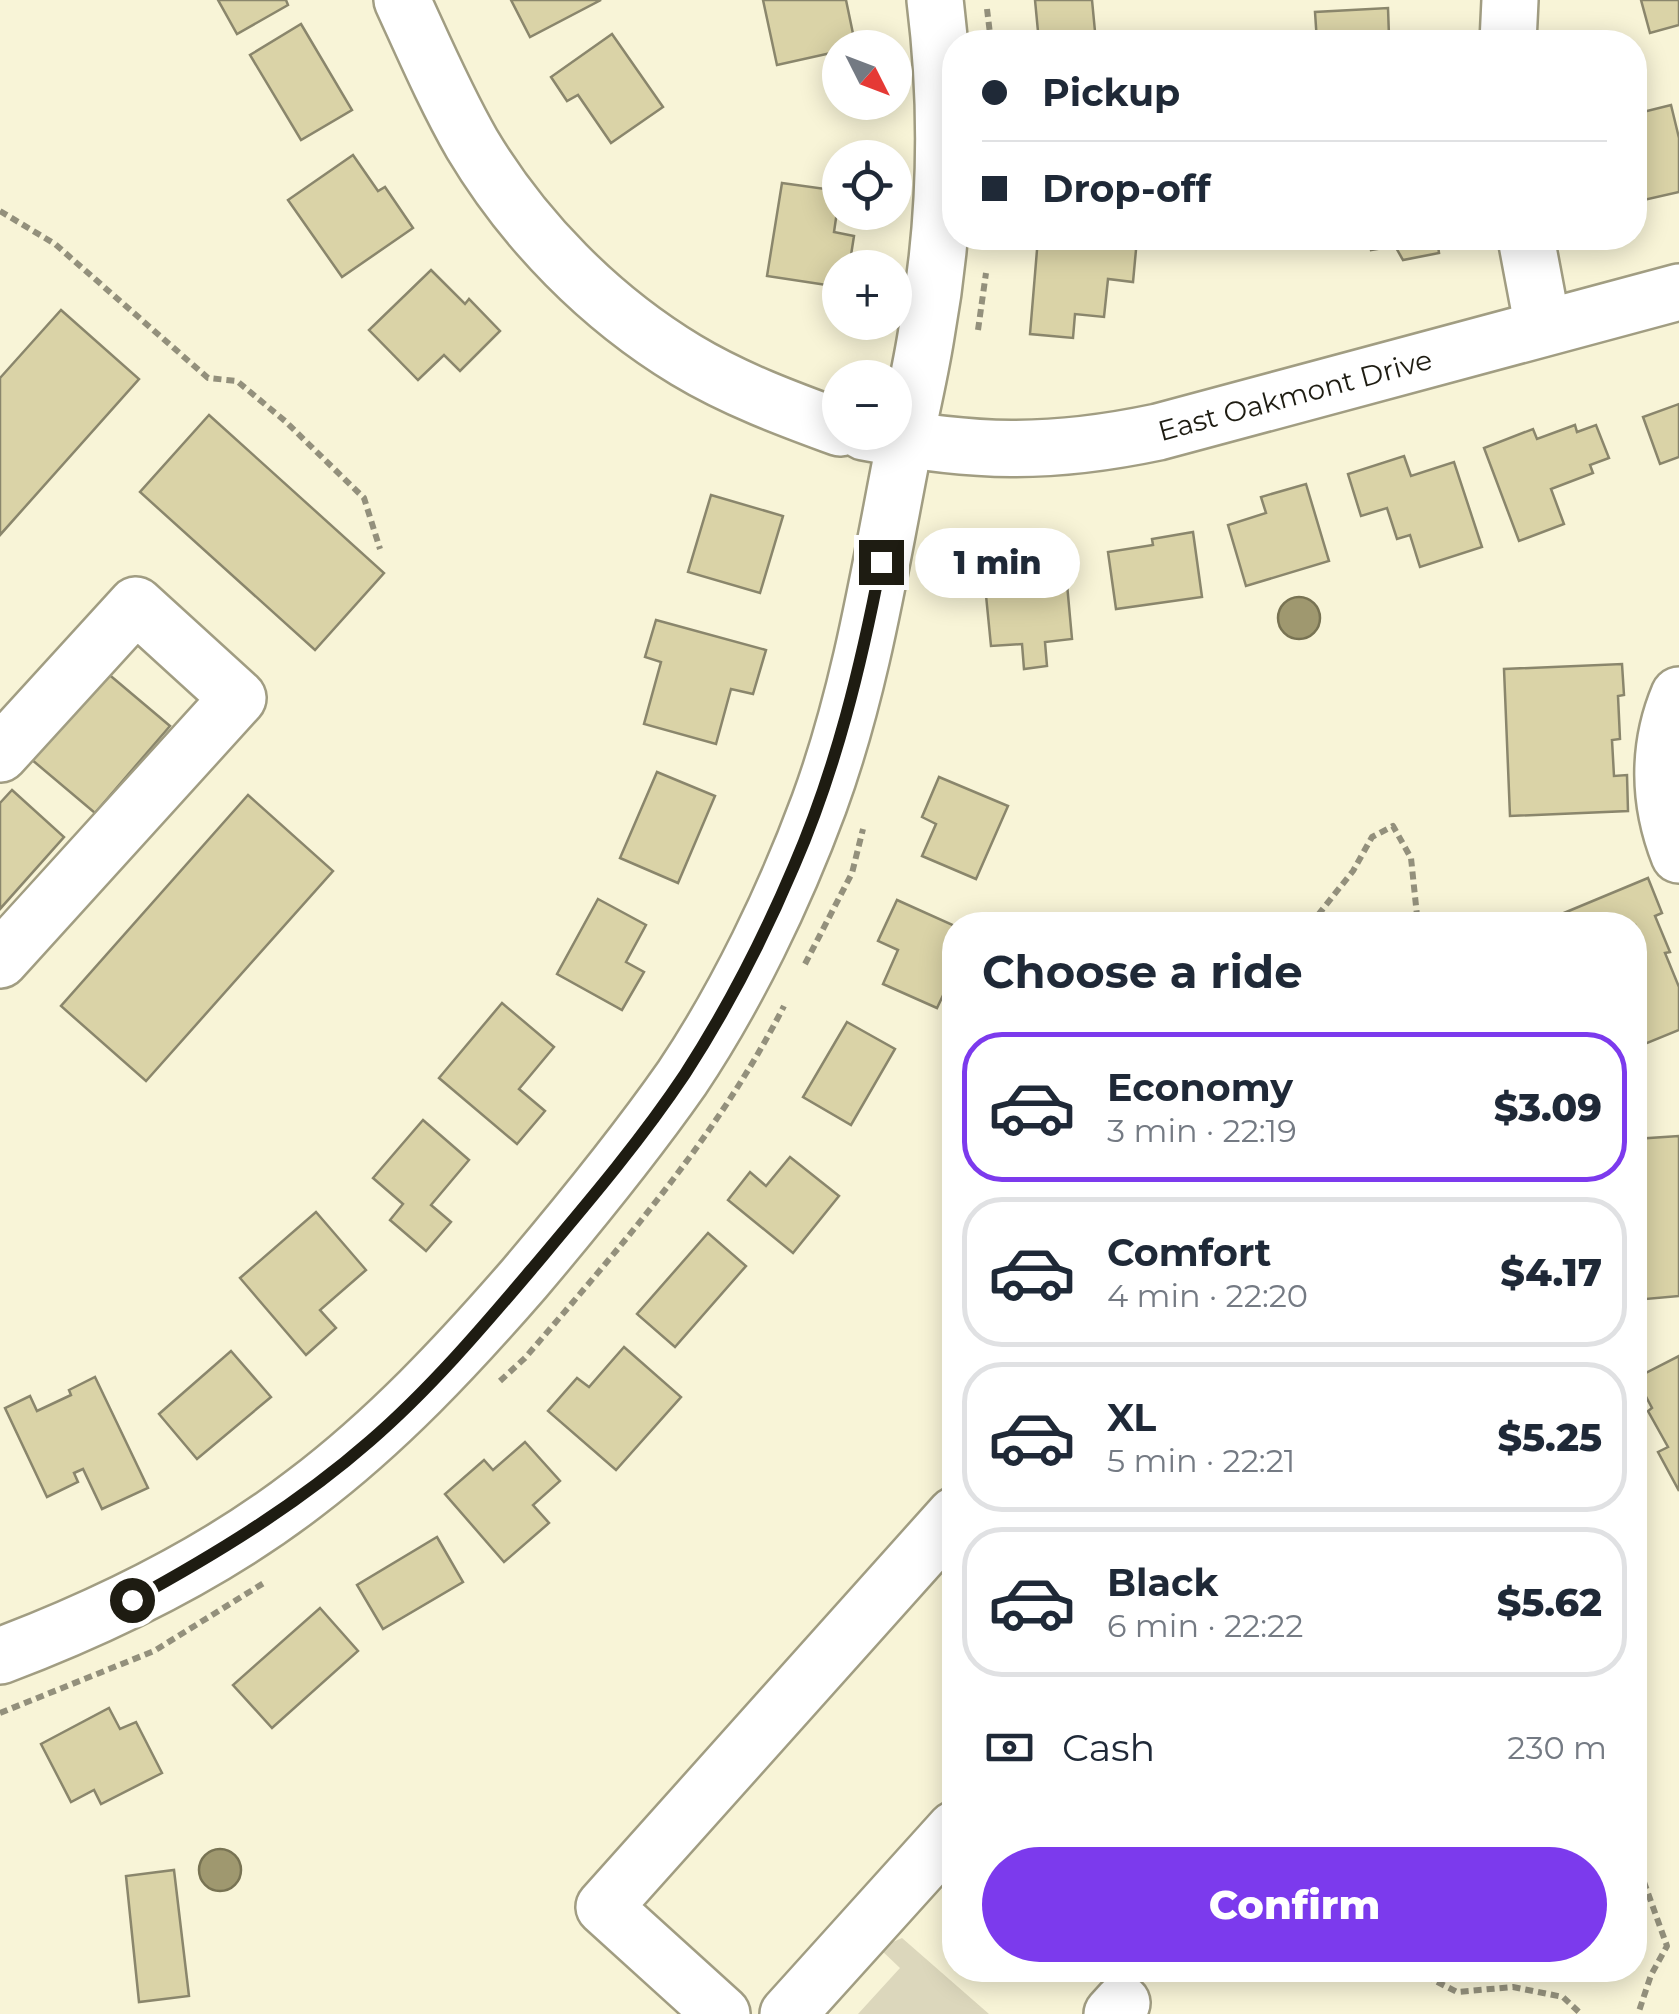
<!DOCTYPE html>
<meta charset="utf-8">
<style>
body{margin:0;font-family:Montserrat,sans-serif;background:#f6f6f7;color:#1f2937;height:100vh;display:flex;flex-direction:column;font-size:38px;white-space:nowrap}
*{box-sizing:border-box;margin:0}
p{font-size:32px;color:#747a83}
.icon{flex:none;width:55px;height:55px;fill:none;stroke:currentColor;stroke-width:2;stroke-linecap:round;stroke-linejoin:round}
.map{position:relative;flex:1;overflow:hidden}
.panel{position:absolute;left:942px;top:912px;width:705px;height:1070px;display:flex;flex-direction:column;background:#fff;border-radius:40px;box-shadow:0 5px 25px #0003}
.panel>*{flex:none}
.hud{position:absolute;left:942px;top:30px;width:705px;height:220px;border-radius:40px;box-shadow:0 5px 25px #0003;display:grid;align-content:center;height:220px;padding:0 40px;background:#fff}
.needle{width:65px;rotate:132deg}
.buttons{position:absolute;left:822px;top:30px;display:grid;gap:20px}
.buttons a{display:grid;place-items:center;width:90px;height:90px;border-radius:50%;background:#fff;box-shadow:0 5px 25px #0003;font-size:50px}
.end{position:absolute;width:45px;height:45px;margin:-22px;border:12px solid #1e1c12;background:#fff;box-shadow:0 0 0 5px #fff}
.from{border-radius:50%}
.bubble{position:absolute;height:70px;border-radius:35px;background:#fff;box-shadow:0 5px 25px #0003;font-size:32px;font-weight:800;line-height:70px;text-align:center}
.hud b{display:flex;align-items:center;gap:35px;height:95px;font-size:38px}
.hud b+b{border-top:2px solid #e0e1e3}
.hud i{width:25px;height:25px;background:#1f2937}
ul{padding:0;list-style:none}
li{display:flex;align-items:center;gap:30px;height:150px;margin:0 20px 15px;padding:0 20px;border:5px solid #e0e1e3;border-radius:40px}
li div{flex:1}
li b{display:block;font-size:38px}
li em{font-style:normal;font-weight:800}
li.active{border-color:#7c3aed}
li>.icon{width:90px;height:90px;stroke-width:1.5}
h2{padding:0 40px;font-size:45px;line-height:120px}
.pay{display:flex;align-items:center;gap:25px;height:110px;padding:0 40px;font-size:38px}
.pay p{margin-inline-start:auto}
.button{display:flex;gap:20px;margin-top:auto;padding:20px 40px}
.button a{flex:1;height:115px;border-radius:60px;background:#7c3aed;color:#fff;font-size:40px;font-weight:800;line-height:115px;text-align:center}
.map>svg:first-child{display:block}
.green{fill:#dcd7bc}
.water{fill:#9f986f;stroke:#787353;stroke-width:2.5}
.building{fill:#dad3a7;stroke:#8a866c;stroke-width:2.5}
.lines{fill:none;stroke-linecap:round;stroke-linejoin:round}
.minor-casing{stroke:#a19d82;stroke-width:60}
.path{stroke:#93907c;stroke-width:6;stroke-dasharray:8 5;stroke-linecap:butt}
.minor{stroke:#fff;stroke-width:55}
.route{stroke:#1e1c12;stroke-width:12}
.labels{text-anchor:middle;stroke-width:8;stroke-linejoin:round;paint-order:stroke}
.street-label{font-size:28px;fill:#1e1c12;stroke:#fff}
</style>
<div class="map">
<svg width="1679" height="2014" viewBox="0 0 1679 2014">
<rect width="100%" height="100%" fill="#f8f4d7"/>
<polygon class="green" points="902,1938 989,2014 858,2014 900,1968 879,1948"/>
<g class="water">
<circle cx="1299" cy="618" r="21"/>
<circle cx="220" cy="1870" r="21"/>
</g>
<g class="building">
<polygon points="218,0 286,0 288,5 237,34"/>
<polygon points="511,0 601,0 530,37"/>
<polygon points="763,0 846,0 856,48 840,48 840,51 777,65"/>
<polygon points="1035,0 1092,0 1096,42 1039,42"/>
<polygon points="1641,0 1679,0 1679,25 1650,33"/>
<polygon points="1388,8 1389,36 1419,35 1419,42 1317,42 1315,12"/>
<polygon points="301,24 352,110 301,140 250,55"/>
<polygon points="612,34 663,107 611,143 578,95 567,101 551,77"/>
<polygon points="1635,98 1639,113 1671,105 1679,138 1679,192 1635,202"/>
<polygon points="353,155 378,191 385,187 413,228 342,277 288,200"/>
<polygon points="782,183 840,191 834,232 854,236 849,268 840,268 840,287 767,276"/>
<polygon points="1038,238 1137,239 1133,282 1108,279 1104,317 1075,314 1073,338 1030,334"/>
<polygon points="1368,238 1437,238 1439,253 1403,260 1395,246 1371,250"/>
<polygon points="431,270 465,304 469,299 500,331 460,371 444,355 418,380 369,330"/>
<polygon points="61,310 139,379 0,535 0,378"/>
<polygon points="1679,404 1679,457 1660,464 1643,417"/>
<polygon points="209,415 384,573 315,650 140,492"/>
<polygon points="1575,425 1577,432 1596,425 1609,458 1590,465 1593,473 1551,489 1564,524 1519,541 1484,448 1533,429 1537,439"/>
<polygon points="1404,456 1411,476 1454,462 1482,547 1420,567 1410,535 1397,539 1387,508 1361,516 1348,474"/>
<polygon points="1306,484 1329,561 1246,586 1228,525 1266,513 1261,497"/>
<polygon points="711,495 783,516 760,593 688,572"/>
<polygon points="1193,532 1202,597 1116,609 1108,552 1153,545 1152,539"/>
<polygon points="1064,551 1072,639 1045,642 1047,666 1024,669 1022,644 991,646 984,575 1018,572 1016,555"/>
<polygon points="656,620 766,650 753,694 731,689 716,744 644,724 661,662 645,657"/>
<polygon points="1622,664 1624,695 1618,696 1620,739 1612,740 1614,776 1627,775 1628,811 1510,816 1504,669"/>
<polygon points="106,672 170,726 95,813 31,759"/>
<polygon points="657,772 715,796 678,883 620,858"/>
<polygon points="939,777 1008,806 976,879 922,856 936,824 922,817"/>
<polygon points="12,790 64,837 0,909 0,803"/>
<polygon points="248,795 333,871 146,1081 61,1006"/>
<polygon points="1648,878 1662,913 1655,916 1670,952 1665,953 1679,987 1679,1030 1635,1048 1635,925 1535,925"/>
<polygon points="598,899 646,925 626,962 644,972 622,1010 557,974"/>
<polygon points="897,900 955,926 955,970 937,1008 883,984 898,950 878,941"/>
<polygon points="502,1003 554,1047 519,1089 545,1111 517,1144 439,1078"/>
<polygon points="847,1022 895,1049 851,1125 803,1097"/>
<polygon points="423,1120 469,1160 431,1205 451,1222 426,1251 390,1220 403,1204 373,1178"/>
<polygon points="1679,1136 1679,1296 1635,1300 1635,1139"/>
<polygon points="790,1157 839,1196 793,1253 728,1200 750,1172 766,1186"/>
<polygon points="316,1212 366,1270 320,1310 336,1328 306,1355 240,1278"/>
<polygon points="708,1233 746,1266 675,1347 637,1314"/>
<polygon points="624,1347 681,1397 616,1470 548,1411 577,1378 589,1387"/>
<polygon points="231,1351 271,1397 197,1459 159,1414"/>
<polygon points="1679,1356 1679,1491 1658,1452 1668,1447 1648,1411 1652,1408 1636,1378"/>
<polygon points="95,1377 148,1488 102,1509 83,1469 74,1473 78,1482 47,1497 5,1408 30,1396 37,1411 71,1395 69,1390"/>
<polygon points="525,1442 560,1481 533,1505 549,1523 504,1562 445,1494 484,1460 493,1470"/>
<polygon points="437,1537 463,1582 383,1629 357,1585"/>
<polygon points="320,1608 358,1651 272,1728 233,1685"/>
<polygon points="109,1708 120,1729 136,1722 162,1773 101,1804 94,1790 71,1802 41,1744"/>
<polygon points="174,1870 189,1996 139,2002 126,1876"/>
</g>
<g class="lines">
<defs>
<g id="minor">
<path d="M402,0C424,48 446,99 472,144C524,231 600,308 686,360C734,389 788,409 840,428"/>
<polyline points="1508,42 1510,0"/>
<polyline points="1526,238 1543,328"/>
<path d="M864,432C974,453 1049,455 1158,432L1679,292"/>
<path d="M1679,695C1657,747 1658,802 1679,855"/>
<polyline points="0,754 136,605 238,698 0,960"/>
<path d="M0,1656C108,1615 213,1564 305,1493C387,1431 457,1356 524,1279C579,1214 633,1148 682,1078C737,996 785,896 819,804C859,695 878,580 900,466C908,423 919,380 926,336C946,225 949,112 935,0"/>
<polyline points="722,2014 604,1907 955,1515"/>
<polyline points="788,2014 955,1829"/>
<polyline points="1112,2014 1122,2003"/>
</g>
</defs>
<use href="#minor" class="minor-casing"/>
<g class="path">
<polyline points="987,9 991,42"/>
<polyline points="0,211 55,244 208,378 237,381 285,421 364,498 380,549"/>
<polyline points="978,330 986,273"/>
<polyline points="1310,925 1353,871 1372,837 1393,826 1411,858 1418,925"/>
<polyline points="805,964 852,873 863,829"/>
<path d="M500,1381L525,1358C621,1246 716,1139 784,1006"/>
<polyline points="0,1713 154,1651 267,1581"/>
<polyline points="1635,1857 1667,1946 1651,1975 1638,2014"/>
<polyline points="1414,1970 1457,1992 1513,1987 1563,1997 1581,2014"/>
</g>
<use href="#minor" class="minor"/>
</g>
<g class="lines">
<path class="route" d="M132,1600C216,1554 298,1504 370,1441C429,1390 481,1329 531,1270C584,1207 639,1143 685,1074C727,1009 764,937 794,866C836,769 861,666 881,562"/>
</g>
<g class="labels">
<g class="street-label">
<text transform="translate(1295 395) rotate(-15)" y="10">East Oakmont Drive</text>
</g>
</g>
</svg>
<div class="buttons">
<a><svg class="needle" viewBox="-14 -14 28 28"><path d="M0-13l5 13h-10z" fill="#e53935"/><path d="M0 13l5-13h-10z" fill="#747a83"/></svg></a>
<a><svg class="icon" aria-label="locate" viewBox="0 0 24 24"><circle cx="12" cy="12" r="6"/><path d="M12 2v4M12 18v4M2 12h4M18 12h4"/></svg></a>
<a>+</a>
<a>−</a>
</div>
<i class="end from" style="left:132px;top:1600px"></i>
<i class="end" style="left:881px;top:562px"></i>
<div class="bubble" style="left:915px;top:528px;width:165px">1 min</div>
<div class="hud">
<b><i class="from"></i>Pickup</b>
<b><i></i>Drop-off</b>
</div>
<section class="panel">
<h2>Choose a ride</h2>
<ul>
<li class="active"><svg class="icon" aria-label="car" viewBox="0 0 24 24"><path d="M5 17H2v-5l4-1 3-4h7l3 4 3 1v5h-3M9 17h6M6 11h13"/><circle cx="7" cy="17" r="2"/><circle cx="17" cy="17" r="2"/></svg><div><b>Economy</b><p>3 min · 22:19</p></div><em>$3.09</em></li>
<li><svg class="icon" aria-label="car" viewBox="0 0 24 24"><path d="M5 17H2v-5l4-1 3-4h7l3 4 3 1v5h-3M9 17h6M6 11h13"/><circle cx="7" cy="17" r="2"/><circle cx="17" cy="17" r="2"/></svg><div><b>Comfort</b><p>4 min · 22:20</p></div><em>$4.17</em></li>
<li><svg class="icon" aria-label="car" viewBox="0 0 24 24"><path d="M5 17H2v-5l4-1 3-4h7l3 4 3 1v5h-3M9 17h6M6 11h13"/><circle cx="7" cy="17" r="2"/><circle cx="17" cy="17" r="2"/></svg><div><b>XL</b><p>5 min · 22:21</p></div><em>$5.25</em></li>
<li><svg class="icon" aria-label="car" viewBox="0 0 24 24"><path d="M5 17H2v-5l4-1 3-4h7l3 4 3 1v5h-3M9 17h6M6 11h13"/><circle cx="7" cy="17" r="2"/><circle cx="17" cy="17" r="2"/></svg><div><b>Black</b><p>6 min · 22:22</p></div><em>$5.62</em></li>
</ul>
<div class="pay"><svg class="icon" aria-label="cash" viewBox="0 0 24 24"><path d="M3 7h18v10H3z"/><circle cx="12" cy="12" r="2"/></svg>Cash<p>230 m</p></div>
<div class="button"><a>Confirm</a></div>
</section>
</div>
